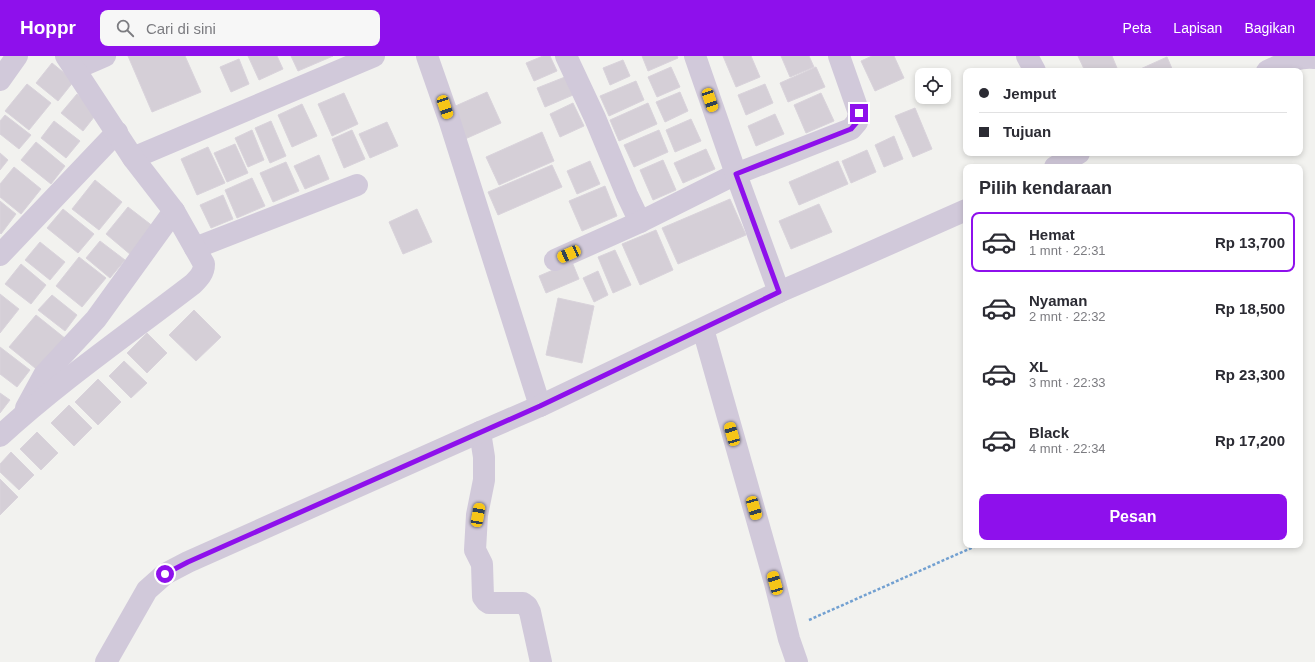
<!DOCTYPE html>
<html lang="id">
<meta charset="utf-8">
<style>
body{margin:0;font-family:Arial,sans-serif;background:#f7f7f7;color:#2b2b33;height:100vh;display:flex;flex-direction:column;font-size:15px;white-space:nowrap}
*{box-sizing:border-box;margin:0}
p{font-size:13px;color:#7c7c81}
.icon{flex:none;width:22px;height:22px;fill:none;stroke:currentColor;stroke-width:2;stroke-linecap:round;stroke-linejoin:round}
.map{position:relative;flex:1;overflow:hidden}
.drawer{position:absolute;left:963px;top:108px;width:340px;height:384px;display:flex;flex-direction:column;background:#fff;border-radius:8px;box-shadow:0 2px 6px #0003}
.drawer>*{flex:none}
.top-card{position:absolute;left:963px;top:12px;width:340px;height:88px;border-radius:8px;box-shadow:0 2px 6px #0003;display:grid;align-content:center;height:88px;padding:0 16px;background:#fff}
.controls{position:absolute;left:915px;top:12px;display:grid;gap:8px}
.controls a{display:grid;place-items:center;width:36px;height:36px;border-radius:8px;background:#fff;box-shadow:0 2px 6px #0003;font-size:20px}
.end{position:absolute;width:18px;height:18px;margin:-9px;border:5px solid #8e10ec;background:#fff;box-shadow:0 0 0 2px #fff}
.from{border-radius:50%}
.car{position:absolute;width:12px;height:24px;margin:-12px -6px;border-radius:5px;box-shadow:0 0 3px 1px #0007;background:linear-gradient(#f5c518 24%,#345 0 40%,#f5c518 0 76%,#345 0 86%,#f5c518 0)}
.top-card b{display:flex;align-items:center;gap:14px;height:38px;font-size:15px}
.top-card b+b{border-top:1px solid #e1e1e2}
.top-card i{width:10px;height:10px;background:#2b2b33}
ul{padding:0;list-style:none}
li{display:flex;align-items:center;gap:12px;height:60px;margin:0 8px 6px;padding:0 8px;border:2px solid transparent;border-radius:8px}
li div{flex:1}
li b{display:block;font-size:15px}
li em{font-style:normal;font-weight:700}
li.selected{border-color:#8e10ec}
li>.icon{width:36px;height:36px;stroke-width:1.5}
h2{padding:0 16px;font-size:18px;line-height:48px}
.cta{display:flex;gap:8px;margin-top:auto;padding:8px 16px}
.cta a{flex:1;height:46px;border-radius:8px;background:#8e10ec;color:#fff;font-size:16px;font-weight:700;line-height:46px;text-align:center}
header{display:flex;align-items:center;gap:24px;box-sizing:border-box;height:56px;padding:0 20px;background:#8e10ec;color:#fff}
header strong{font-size:19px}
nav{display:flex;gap:22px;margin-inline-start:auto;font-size:14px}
.search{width:280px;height:36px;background:#f7f7f7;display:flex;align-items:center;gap:10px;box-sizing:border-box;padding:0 14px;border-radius:8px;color:#7c7c81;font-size:15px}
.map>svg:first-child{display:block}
.building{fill:#d5cfd7;stroke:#d9d3db}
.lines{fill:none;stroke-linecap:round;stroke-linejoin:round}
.path{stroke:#72a0d1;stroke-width:2.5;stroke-dasharray:3 2;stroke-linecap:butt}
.minor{stroke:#d1c9da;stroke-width:22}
.route{stroke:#8e10ec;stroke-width:5}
</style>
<header>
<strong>Hoppr</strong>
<div class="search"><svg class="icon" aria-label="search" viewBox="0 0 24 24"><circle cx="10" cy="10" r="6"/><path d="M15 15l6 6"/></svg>Cari di sini</div>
<nav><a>Peta</a><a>Lapisan</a><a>Bagikan</a></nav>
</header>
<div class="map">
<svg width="1315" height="606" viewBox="0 0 1315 606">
<rect width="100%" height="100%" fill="#f2f2ef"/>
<g class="building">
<polygon points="128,0 185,0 201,36 152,56"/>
<polygon points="248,0 277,0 283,13 259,24"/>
<polygon points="291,0 333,0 298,15"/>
<polygon points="543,0 550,0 557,15 534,25 526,7"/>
<polygon points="642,0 677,0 678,2 648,15"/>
<polygon points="723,0 751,0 760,21 736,31"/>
<polygon points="781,0 809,0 814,11 790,21"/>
<polygon points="872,0 894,0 904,22 875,35 861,5"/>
<polygon points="1078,0 1112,0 1117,12 1110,15 1085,15"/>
<polygon points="1167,1 1173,15 1136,15"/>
<polygon points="239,3 249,28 231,36 220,11"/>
<polygon points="623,4 630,20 610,29 603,12"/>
<polygon points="52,7 74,25 58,45 36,27"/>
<polygon points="671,11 680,31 657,41 648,21"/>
<polygon points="816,11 825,31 788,46 780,27"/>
<polygon points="565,21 573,39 545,51 537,32"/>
<polygon points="636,25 644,44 609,60 600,40"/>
<polygon points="27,28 51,47 29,74 5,55"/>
<polygon points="765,28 773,47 746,59 738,39"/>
<polygon points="487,36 501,67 465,83 451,52"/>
<polygon points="680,36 688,55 665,66 656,46"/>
<polygon points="344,37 358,68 332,80 318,48"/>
<polygon points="821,37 834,65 806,77 794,49"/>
<polygon points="77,38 98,56 83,75 61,57"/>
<polygon points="573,47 584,70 560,81 550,58"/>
<polygon points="648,47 657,68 619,85 610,64"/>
<polygon points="302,48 317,80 292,91 278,59"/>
<polygon points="915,52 932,93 913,101 895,60"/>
<polygon points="775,58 784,78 756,90 748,70"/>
<polygon points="5,59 31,79 19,93 0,78 0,65"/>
<polygon points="691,63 701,85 675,96 666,74"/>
<polygon points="54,65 80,85 66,102 41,82"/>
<polygon points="271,65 286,100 270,107 255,72"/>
<polygon points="387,66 398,90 370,102 359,78"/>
<polygon points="252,74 264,104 248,111 235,82"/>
<polygon points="352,74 365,103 344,112 332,83"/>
<polygon points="659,74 668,96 634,111 624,89"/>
<polygon points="542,76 554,105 499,129 486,101"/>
<polygon points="894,80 903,103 884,111 875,89"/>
<polygon points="36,86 65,110 51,128 21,104"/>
<polygon points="235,88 248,117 227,126 214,97"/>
<polygon points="208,91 225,127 197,139 181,103"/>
<polygon points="706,93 715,113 683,127 674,107"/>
<polygon points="867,94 876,116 851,127 842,105"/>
<polygon points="0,97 8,104 0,114"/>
<polygon points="319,99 329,123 305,133 294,110"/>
<polygon points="663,104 676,134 653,144 640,114"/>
<polygon points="590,105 600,128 577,138 567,115"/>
<polygon points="838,105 848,128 799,149 789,126"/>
<polygon points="286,106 299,135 273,146 260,117"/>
<polygon points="552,109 562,131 498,159 488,136"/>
<polygon points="14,111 41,133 21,158 0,141 0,128"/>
<polygon points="252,122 265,150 237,162 225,134"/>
<polygon points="95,124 122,146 99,174 72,153"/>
<polygon points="605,130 617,160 582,175 569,145"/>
<polygon points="223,139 233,163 211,172 200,149"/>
<polygon points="730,143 746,179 678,208 662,172"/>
<polygon points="0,145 16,158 1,178 0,177"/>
<polygon points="819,148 832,176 791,193 779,165"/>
<polygon points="128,151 154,171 131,199 106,178"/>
<polygon points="63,153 94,178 78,197 47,172"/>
<polygon points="417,153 432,186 403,198 389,166"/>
<polygon points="656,174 673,214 640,229 622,188"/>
<polygon points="100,185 125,204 110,222 86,202"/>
<polygon points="40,186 65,206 50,224 25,204"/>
<polygon points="615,194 631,229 613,237 598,201"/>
<polygon points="79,201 106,222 82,251 56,230"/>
<polygon points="572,206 579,223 546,237 539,220"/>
<polygon points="21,208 46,229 31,248 5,228"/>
<polygon points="598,215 608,239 594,246 583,222"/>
<polygon points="0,238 19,253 0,277"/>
<polygon points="52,239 77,259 65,275 38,254"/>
<polygon points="558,242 594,250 582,307 546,299"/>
<polygon points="194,254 221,281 196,305 169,279"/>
<polygon points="36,259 66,283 40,316 9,291"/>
<polygon points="147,277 167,297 147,317 127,297"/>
<polygon points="0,291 30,314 17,331 0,318"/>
<polygon points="124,305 147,327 131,342 109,320"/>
<polygon points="98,323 121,346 98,369 75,346"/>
<polygon points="0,337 10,344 0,357"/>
<polygon points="69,349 92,372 74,390 51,367"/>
<polygon points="37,376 58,397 41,414 20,393"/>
<polygon points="11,396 34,419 19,434 0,416 0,408"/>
<polygon points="0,423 18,441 0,459"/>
</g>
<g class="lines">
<polyline class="path" points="809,564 978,489"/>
<g class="minor">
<polyline points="427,0 449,63 540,350"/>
<polyline points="566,0 595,62 627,139 640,166"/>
<polyline points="1027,0 1035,15"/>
<polyline points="75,13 105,0"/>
<path d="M1267,15C1283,8 1297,0 1315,2"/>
<polyline points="0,24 17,0"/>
<polyline points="133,102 374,0"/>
<polyline points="1055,111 1079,97"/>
<polyline points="195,192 357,129"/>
<polyline points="0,199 117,76"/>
<polyline points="555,204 640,166 736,118 851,73 857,66 859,57 839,0"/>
<polyline points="779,236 844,208 966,154"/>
<polyline points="703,273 775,527 789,583 797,606"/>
<polyline points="26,352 44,319 96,263 174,155"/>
<polyline points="480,376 484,401 484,424 477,459 475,494 482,508 483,541 486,545 489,547 523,547 527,550 530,556 541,606"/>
<path d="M0,380C60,325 128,278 193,228C199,222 204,217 204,208L174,155L133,102L66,0"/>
<polyline points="106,606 147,534 165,518 188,506 480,376 540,350 779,236 736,118 695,0"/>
</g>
</g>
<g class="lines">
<polyline class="route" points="165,518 188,506 540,350 779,236 736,118 851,73 857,66 859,57"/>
</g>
</svg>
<div class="controls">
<a><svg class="icon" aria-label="locate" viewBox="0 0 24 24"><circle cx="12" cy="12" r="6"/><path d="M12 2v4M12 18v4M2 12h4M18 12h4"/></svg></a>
</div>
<i class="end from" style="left:165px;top:518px"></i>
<i class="end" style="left:859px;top:57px"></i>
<i class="car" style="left:710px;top:44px;rotate:161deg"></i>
<i class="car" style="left:445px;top:51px;rotate:161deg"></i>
<i class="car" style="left:569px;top:198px;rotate:246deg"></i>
<i class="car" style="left:732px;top:378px;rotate:344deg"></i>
<i class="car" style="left:754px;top:452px;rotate:164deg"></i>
<i class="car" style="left:478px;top:459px;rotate:10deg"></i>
<i class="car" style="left:775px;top:527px;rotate:344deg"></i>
<div class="top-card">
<b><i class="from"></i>Jemput</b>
<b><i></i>Tujuan</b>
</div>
<section class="drawer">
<h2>Pilih kendaraan</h2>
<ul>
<li class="selected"><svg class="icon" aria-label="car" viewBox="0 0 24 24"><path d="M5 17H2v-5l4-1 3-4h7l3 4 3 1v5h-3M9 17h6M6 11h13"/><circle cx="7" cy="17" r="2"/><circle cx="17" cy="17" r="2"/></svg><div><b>Hemat</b><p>1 mnt · 22:31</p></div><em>Rp 13,700</em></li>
<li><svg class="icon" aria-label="car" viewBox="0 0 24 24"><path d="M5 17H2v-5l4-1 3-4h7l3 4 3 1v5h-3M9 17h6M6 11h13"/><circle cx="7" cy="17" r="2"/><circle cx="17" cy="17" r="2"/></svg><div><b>Nyaman</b><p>2 mnt · 22:32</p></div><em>Rp 18,500</em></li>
<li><svg class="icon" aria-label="car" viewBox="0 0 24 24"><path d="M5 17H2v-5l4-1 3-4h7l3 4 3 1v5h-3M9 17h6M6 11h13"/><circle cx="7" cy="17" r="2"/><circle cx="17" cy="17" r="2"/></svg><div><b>XL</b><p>3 mnt · 22:33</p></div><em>Rp 23,300</em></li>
<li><svg class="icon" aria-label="car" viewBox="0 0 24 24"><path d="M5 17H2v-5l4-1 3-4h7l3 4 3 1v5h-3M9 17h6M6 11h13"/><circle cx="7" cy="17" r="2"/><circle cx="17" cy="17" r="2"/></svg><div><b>Black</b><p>4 mnt · 22:34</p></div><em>Rp 17,200</em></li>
</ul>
<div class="cta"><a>Pesan</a></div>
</section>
</div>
